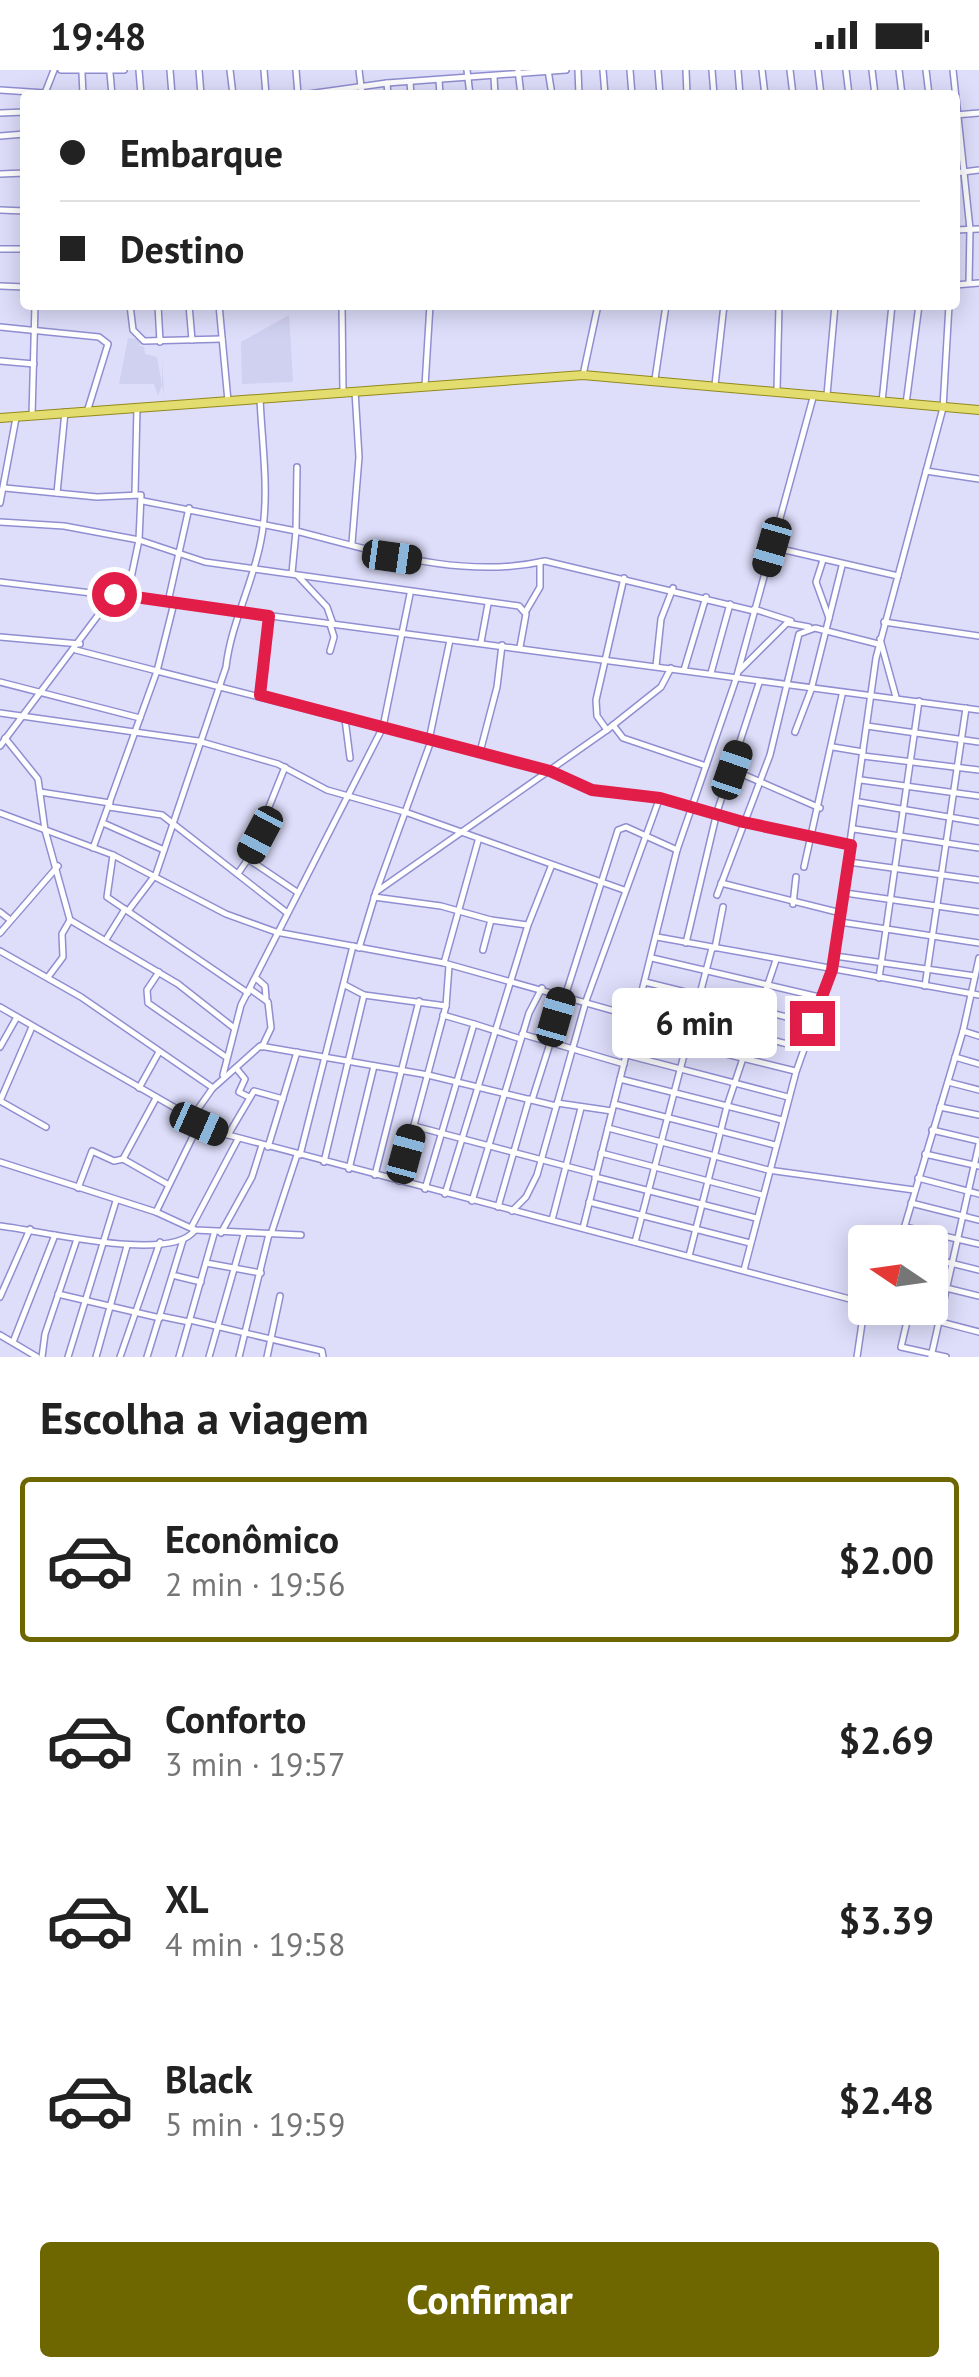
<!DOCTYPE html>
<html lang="pt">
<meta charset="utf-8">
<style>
body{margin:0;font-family:"PT Sans",sans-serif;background:#f2f2f2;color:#222;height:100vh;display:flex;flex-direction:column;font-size:38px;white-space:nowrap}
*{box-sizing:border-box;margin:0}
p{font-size:32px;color:#767676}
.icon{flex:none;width:55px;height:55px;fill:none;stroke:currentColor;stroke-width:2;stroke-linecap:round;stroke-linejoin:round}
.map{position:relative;height:1287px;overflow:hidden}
.drawer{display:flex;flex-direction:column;background:#fff;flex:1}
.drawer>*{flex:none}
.banner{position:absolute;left:20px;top:20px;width:940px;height:220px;border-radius:10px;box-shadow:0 5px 25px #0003;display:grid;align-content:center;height:220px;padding:0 40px;background:#fff}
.needle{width:65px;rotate:283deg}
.controls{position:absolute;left:848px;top:1155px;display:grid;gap:20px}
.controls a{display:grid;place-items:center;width:100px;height:100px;border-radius:10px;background:#fff;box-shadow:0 5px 25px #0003;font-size:50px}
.end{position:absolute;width:45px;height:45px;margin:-22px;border:12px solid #e11d48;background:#fff;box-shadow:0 0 0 5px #fff}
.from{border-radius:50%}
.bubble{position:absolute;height:70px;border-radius:10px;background:#fff;box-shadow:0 5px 25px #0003;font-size:32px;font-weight:800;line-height:70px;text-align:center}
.car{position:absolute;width:30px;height:60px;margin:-30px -15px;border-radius:12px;box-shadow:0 0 8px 2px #0007;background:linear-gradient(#222 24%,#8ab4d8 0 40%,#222 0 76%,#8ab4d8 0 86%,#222 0)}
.banner b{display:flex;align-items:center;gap:35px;height:95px;font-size:38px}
.banner b+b{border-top:2px solid #e0e0e0}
.banner i{width:25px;height:25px;background:#222}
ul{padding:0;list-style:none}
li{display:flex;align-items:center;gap:30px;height:165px;margin:0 20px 15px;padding:0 20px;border:5px solid transparent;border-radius:10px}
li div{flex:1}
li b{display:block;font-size:38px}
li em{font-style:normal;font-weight:800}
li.current{border-color:#6e6700}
li>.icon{width:90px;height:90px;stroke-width:1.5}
h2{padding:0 40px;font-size:45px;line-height:120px}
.action{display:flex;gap:20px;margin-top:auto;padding:20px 40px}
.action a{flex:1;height:115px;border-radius:10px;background:#6e6700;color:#fff;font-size:40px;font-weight:800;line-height:115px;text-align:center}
.status{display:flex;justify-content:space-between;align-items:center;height:70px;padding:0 50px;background:#fff;direction:ltr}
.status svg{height:28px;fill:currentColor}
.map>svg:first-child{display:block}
.built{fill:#d0d0f0}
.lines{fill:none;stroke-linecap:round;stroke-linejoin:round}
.minor-casing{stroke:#908ed1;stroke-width:8}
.major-casing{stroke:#92891c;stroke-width:10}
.minor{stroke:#fff;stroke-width:5}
.major{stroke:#e3dc6e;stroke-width:8}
.route{stroke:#e11d48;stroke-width:12}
</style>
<div class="status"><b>19:48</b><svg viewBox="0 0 49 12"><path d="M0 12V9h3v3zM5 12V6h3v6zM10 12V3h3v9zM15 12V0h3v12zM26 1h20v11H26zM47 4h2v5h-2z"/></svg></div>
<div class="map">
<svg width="979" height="1287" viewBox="0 0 979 1287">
<rect width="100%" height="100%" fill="#dedefb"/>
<g class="built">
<polygon points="289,245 293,312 242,314 241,272"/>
<polygon points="128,268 157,272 138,275 144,277 145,284 157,287 162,315 162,287 164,326 162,315 158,326 154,314 119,314"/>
</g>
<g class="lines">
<defs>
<g id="minor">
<polyline points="61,0 124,0"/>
<polyline points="139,0 141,25"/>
<polyline points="170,0 172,25"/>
<polyline points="199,0 201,25"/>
<polyline points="230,0 233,25"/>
<polyline points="264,0 266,25"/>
<polyline points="296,0 298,25"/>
<polyline points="359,0 362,25"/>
<polyline points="467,0 470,25"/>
<polyline points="518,0 521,25"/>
<polyline points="548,0 552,25"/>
<polyline points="578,0 579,25"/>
<polyline points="603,0 605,25"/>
<polyline points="630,0 632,25"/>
<polyline points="658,0 660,25"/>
<polyline points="686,0 687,25"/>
<polyline points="712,0 714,25"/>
<polyline points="738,0 740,25"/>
<polyline points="762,0 765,25"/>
<polyline points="790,0 793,25"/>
<polyline points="818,0 821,25"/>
<polyline points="846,0 849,25"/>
<polyline points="872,0 875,25"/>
<polyline points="899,0 902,25"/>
<polyline points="926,0 929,25"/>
<polyline points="953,0 970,159 969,213"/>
<polyline points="82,3 83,25"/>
<polyline points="110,3 112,25"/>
<polyline points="494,7 495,25"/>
<polyline points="439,10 440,25"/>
<polyline points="410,12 411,25"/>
<polyline points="387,13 388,25"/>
<polyline points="0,20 45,23 54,0"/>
<polyline points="301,25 387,13 566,0"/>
<polyline points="0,43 25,42"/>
<polyline points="955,45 979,43"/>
<polyline points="0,66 25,64"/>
<polyline points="955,103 979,100"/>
<polyline points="0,104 25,103"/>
<polyline points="0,140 25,141"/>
<polyline points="955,160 979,159"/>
<polyline points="0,179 25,179"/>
<polyline points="955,215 979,213"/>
<polyline points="0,216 25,217"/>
<polyline points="130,235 133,260 144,271 222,269"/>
<polyline points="158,235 160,272"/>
<polyline points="189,235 192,270"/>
<polyline points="219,235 228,331"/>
<polyline points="342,235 343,322"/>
<polyline points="0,257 99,267 108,274 87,342"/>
<polyline points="0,291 34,294"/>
<polyline points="583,305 598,235"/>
<polyline points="655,309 666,235"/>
<polyline points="715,315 724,235"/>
<polyline points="425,316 430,235"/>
<polyline points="777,320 779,235"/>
<polyline points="827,325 835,235"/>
<polyline points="882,332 892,235"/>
<polyline points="906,334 919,235"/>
<polyline points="32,346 35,235"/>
<path d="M297,397L296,461C376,481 462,510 545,491L754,541"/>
<polyline points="926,401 979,409"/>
<polyline points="5,418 97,427 141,425 139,470 127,527"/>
<polyline points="57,423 65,342"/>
<polyline points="135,423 137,338"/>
<polyline points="143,431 296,461 292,503"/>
<polyline points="0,433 16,348"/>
<polyline points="0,452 64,456 139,470 205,492 519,536 526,544 520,577"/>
<polyline points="352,473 359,387 355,321"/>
<polyline points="772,477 898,506"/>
<polyline points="823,490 816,512 829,548"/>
<polyline points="298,506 327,537 333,554"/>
<polyline points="0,512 174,533"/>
<polyline points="168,532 189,438"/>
<polyline points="754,539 791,551"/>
<polyline points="526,541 540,517 540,492"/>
<polyline points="884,552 979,566"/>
<polyline points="330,554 334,567 330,581"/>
<polyline points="0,567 80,574"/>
<polyline points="880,569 896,627"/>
<polyline points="481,572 488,534"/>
<polyline points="76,580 157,601 174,533 979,640"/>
<polyline points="656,596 661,549 673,518"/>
<polyline points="684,600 706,527"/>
<polyline points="740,600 787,553 809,557"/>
<polyline points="711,603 730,534"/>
<polyline points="0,612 140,648"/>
<polyline points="260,625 269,546"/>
<polyline points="0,643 198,671 278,694 327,720 408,743 624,820"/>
<polyline points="345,649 350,688"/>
<polyline points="613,655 623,668 706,696"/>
<polyline points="867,656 979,672"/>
<polyline points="607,660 597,646 596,630 624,508"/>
<polyline points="795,662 811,620 842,496"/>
<polyline points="5,668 38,709 45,760 70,850 62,864 63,887 48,907"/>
<polyline points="429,670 450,570"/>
<polyline points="0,676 114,524"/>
<polyline points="833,677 863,682"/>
<polyline points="480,682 497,617 502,575"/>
<polyline points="863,686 979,700"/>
<polyline points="733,700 820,738"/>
<polyline points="861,710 979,726"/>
<polyline points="40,722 110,733"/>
<polyline points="859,732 979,752"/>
<polyline points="109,737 162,745 286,842"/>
<polyline points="0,743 113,785 226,844 276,862 444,893 636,947"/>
<polyline points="103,753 164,780"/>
<polyline points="854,759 979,778"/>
<polyline points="93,778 157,601 550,701 599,722 660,727 743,752 851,775"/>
<polyline points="113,785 107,827 248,923"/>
<polyline points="248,789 285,697"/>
<polyline points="849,792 979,810"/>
<polyline points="804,797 842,625"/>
<polyline points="239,802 248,789 297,822"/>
<polyline points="721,813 841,843"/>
<polyline points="376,822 431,671"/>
<polyline points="845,823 979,842"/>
<polyline points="717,825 770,685 799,564 815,558 878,574"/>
<polyline points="374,827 441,836 491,850 483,880"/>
<polyline points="793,834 796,807"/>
<path d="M128,841L156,804L226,597C231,553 253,514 261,470C270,425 262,374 260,329"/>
<polyline points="0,842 9,849"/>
<polyline points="70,850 178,914 234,958"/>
<polyline points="491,850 527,855"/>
<polyline points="840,852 979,873"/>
<polyline points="0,863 58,796"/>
<polyline points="657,867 979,925"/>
<polyline points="107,868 125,839"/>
<polyline points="686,873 717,742 759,613"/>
<polyline points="359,878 376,822 607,660 661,617 671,598"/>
<polyline points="715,878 723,837"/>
<polyline points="0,881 81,927 213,1018 260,976 428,1005 556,1036"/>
<polyline points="835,886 975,906"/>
<polyline points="652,888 819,927"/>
<polyline points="444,893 478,771"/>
<polyline points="159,902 147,920 148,933 226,987"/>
<polyline points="879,908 919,631"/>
<polyline points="257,909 265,916 266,928"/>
<polyline points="645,912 811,953"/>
<polyline points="345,915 364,925 446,936"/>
<polyline points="925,916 966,638"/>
<polyline points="250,919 268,932 271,958 262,977"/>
<polyline points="639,936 803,978"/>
<polyline points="0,937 217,1062 865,1233"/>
<polyline points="443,945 474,954"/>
<polyline points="32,957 0,1031 46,1057"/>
<polyline points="633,961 795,1001"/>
<polyline points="963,961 979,966"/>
<polyline points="522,964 624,994"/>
<polyline points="0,977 17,947"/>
<polyline points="627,985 788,1027"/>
<polyline points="955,987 979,994"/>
<polyline points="236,998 245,1009 239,1022 249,1027"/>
<polyline points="223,1005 241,935 383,657 410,524"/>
<polyline points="620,1009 782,1050"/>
<polyline points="948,1012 979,1020"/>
<polyline points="139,1018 159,982"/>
<polyline points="532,1030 618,760 626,757 677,780"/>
<polyline points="557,1033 612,1041"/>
<polyline points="614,1034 775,1075"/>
<polyline points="940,1037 979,1045"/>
<polyline points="191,1049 212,1019"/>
<polyline points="414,1056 596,1104"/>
<polyline points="608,1058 768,1100 914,1120"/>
<polyline points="932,1060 979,1071"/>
<polyline points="228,1065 254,1021 283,1029"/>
<polyline points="268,1077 297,982"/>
<polyline points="601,1083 762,1125"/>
<polyline points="925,1084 979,1096"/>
<polyline points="300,1085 353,876"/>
<polyline points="123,1089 155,1030"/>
<polyline points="0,1092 156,1142 195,1160 301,1165"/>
<polyline points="324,1092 364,925"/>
<polyline points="349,1099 374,996"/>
<polyline points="375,1105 419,931"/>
<polyline points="595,1107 756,1148"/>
<polyline points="918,1108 979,1124"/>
<polyline points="399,1111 446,936 449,896"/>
<polyline points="78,1118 92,1081 114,1091 123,1089 167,1114"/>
<polyline points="425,1119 474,954 521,969"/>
<polyline points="445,1124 528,855 551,797"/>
<polyline points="472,1131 529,943 542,918"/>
<polyline points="589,1132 750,1173"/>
<polyline points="911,1133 979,1150"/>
<polyline points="498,1137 529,1029"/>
<polyline points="512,1141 526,1127 537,1105 586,931 660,727"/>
<polyline points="156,1142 199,1054"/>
<polyline points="552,1150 581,1038"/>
<path d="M0,1156C38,1160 171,1194 195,1160"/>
<polyline points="192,1156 238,1069"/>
<polyline points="905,1157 979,1174"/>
<polyline points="583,1158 677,780 736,609 814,324"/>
<polyline points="221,1163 252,1107 262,1075"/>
<polyline points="271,1164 297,1085"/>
<polyline points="635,1172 712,878"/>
<polyline points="900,1172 963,961 979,888"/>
<polyline points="689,1186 727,1036 776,890"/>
<polyline points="930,1188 979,1200"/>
<polyline points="206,1193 261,1203"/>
<polyline points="744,1200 796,1002 832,900 876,588 943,338 949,235"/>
<polyline points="176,1206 201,1212"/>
<polyline points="930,1214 979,1226"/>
<polyline points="58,1224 160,1248"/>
<polyline points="0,1227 30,1159"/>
<polyline points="887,1238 979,1262"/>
<polyline points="909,1243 901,1277 946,1287"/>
<polyline points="160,1246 189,1252"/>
<polyline points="190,1250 322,1281 323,1287"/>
<polyline points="0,1265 37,1287"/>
<polyline points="13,1272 55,1165"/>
<polyline points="42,1287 45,1264 77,1169"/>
<polyline points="68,1287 116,1131"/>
<polyline points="96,1287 127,1176"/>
<polyline points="120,1287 160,1172"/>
<polyline points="147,1287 183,1170"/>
<polyline points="179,1287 214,1164"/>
<polyline points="209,1287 244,1164"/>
<polyline points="239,1287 269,1164"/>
<polyline points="267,1287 280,1226"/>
<polyline points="857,1287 865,1233"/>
<polyline points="931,1287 979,1074"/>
</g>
<polyline id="major" points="0,348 583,305 979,340"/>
</defs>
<use href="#minor" class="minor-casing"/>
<use href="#major" class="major-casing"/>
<use href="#minor" class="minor"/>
<use href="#major" class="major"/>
</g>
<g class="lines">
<polyline class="route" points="114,524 269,546 260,625 550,701 592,720 660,728 743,752 851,775 832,900 812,953"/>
</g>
</svg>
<div class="controls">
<a><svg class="needle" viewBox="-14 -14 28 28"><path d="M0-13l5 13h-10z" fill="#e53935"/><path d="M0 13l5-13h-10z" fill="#767676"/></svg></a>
</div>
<i class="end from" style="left:114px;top:524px"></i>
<i class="end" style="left:812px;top:953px"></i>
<div class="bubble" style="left:612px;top:918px;width:165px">6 min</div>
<i class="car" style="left:772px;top:477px;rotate:196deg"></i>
<i class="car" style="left:392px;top:487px;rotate:98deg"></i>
<i class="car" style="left:732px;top:700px;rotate:19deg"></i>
<i class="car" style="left:260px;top:765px;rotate:208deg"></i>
<i class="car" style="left:556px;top:947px;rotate:16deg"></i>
<i class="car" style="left:199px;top:1054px;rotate:114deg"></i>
<i class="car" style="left:406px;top:1084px;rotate:15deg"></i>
<div class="banner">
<b><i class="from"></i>Embarque</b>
<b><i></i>Destino</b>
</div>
</div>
<section class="drawer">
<h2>Escolha a viagem</h2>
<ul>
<li class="current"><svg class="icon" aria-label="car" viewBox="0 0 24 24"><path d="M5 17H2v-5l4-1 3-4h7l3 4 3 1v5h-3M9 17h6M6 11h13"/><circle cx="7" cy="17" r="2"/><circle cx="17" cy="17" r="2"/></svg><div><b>Econômico</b><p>2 min · 19:56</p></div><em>$2.00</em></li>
<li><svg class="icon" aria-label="car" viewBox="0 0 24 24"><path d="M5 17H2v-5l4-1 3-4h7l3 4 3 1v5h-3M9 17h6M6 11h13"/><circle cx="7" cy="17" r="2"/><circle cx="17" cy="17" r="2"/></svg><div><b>Conforto</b><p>3 min · 19:57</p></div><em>$2.69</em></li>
<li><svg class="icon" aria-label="car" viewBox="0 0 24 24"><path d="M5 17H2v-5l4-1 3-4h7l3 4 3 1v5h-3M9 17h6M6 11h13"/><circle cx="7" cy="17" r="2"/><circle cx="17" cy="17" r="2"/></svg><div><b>XL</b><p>4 min · 19:58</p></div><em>$3.39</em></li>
<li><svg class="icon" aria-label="car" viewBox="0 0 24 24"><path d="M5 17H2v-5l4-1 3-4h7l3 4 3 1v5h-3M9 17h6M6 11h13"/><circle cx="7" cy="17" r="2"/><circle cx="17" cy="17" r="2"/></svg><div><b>Black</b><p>5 min · 19:59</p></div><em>$2.48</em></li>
</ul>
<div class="action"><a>Confirmar</a></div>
</section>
